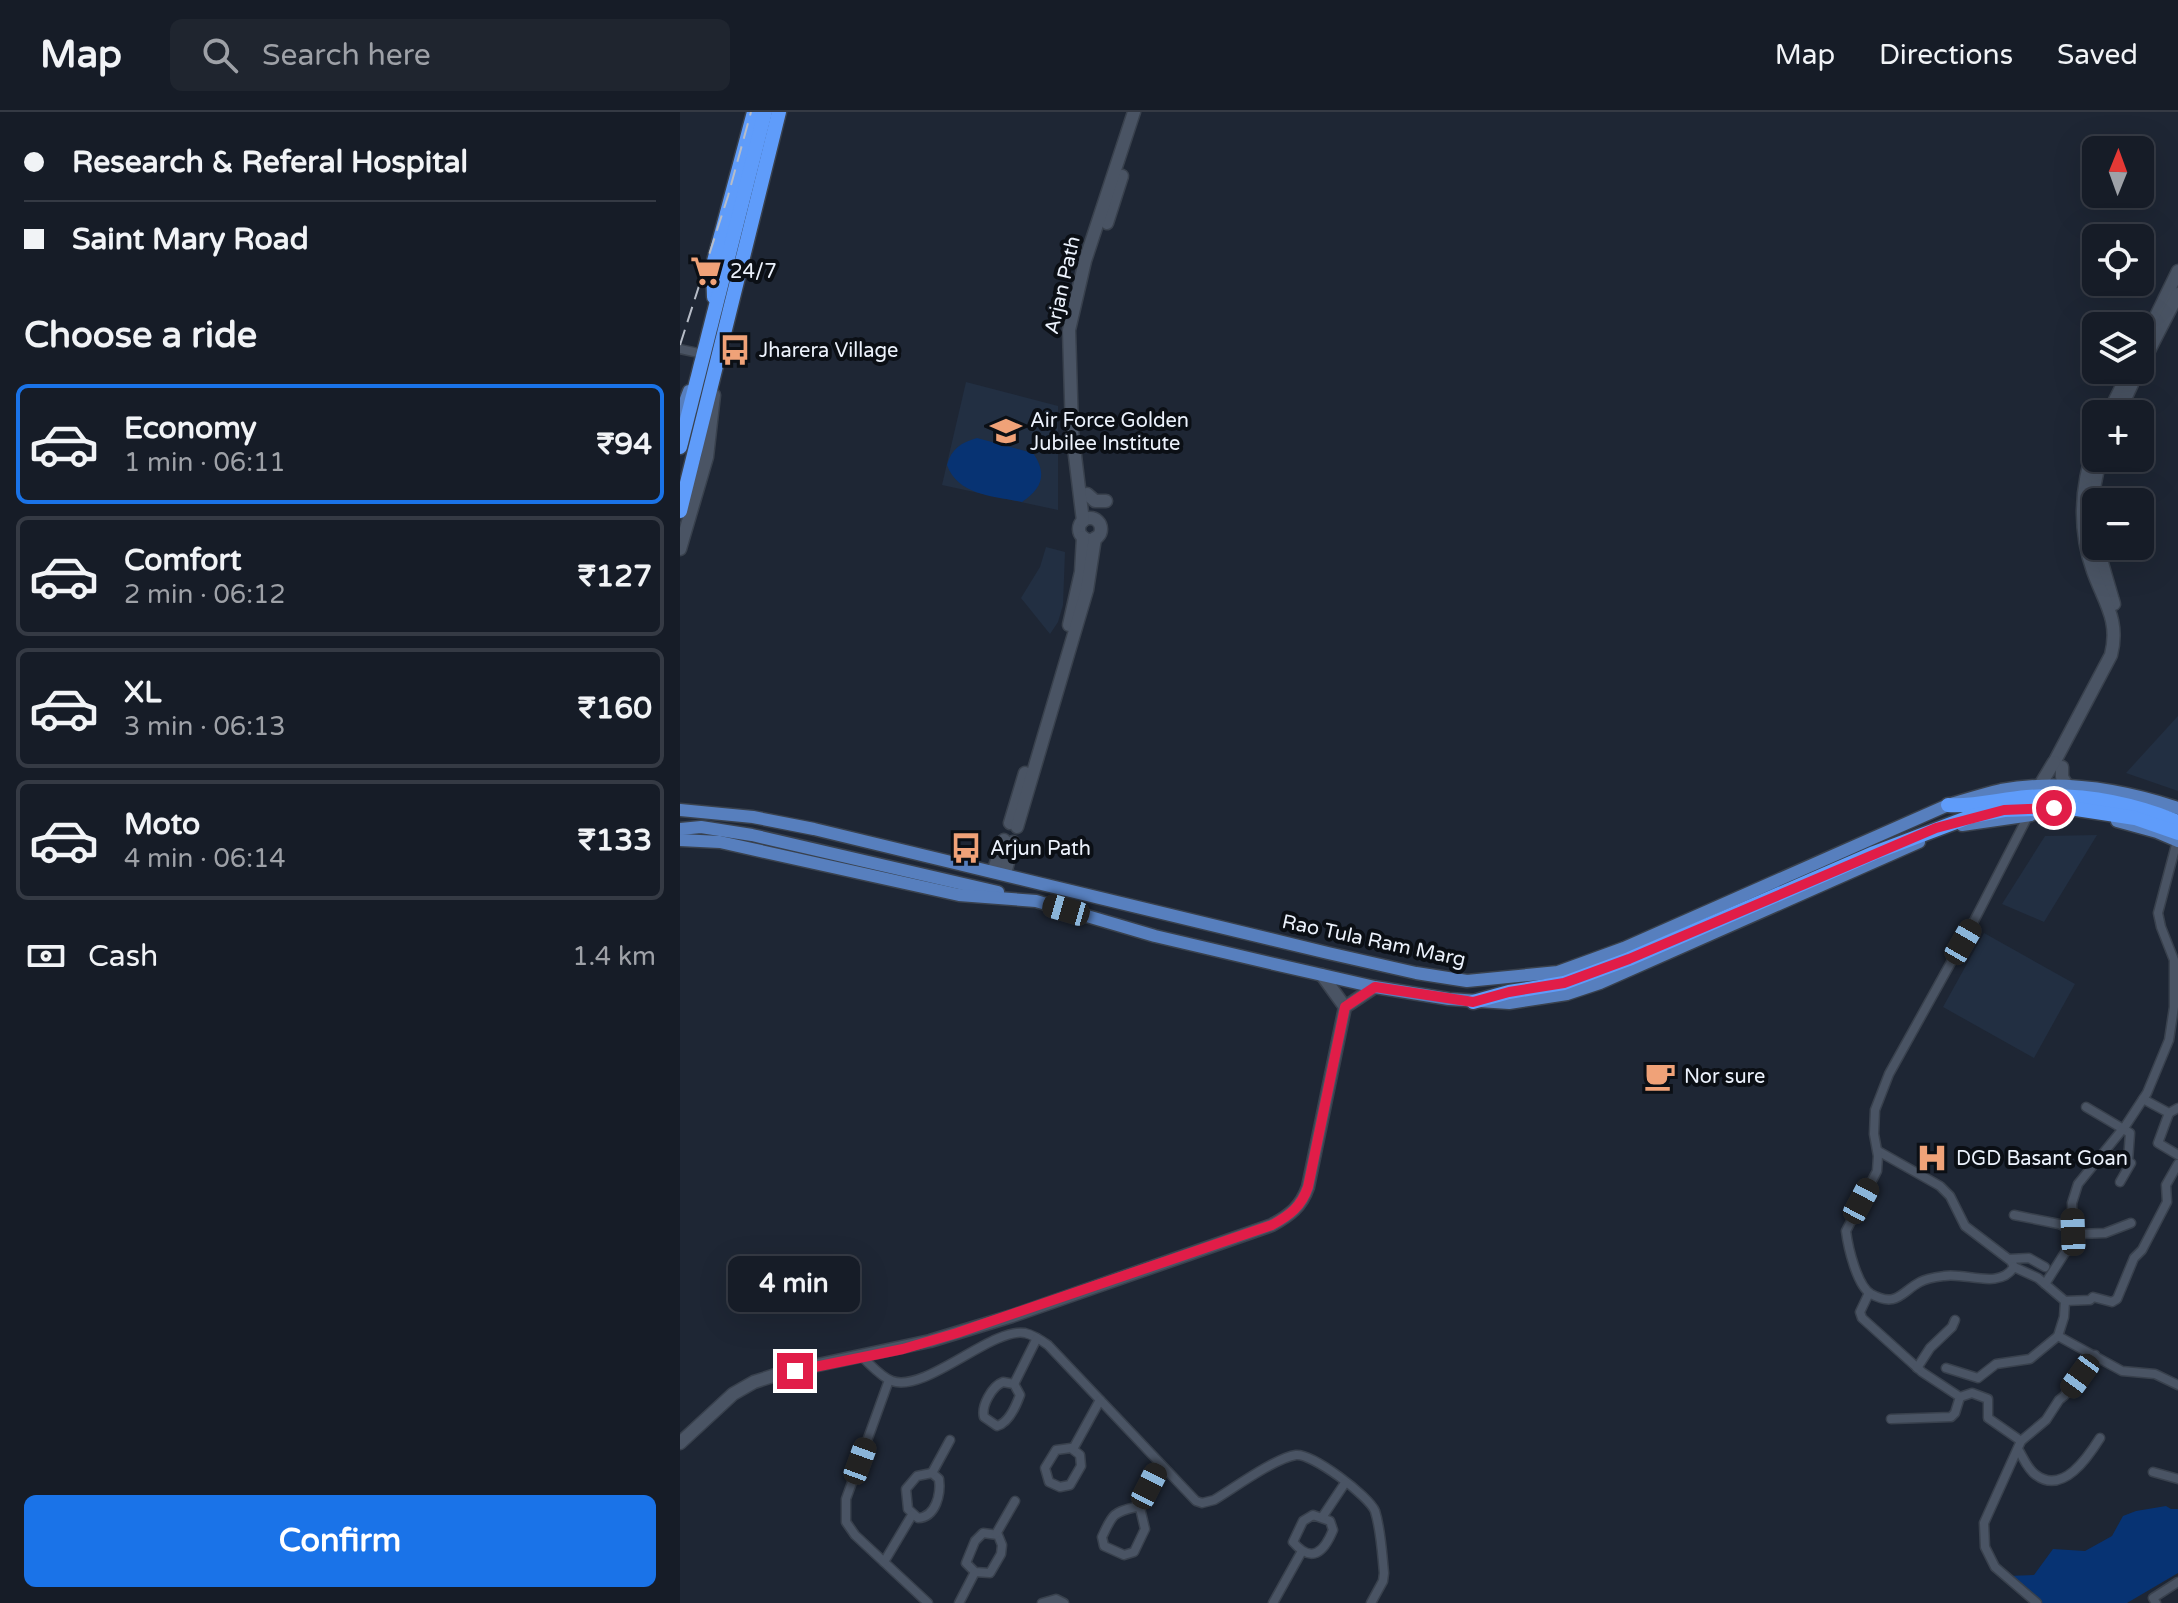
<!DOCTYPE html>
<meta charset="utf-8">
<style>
body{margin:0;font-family:"Varela Round",sans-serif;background:#1f252f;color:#f1f3f6;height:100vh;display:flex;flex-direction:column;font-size:30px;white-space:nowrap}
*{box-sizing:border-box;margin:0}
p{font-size:26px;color:#9ea1a7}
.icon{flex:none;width:44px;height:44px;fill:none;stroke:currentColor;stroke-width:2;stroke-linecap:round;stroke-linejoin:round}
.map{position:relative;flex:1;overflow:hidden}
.side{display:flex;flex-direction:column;background:#161c27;width:680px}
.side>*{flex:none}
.banner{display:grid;align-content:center;height:176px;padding:0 24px;background:#161c27}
.needle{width:52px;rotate:1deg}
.controls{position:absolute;left:1402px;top:24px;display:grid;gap:16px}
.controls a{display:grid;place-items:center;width:72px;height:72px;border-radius:12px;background:#161c27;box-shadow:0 8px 32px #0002,0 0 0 2px #353a44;font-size:40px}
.end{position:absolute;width:36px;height:36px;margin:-18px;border:10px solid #e11d48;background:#fff;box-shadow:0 0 0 4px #fff}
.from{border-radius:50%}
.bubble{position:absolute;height:56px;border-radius:12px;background:#161c27;box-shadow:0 8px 32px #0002,0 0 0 2px #353a44;font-size:26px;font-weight:700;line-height:56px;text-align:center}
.car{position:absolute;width:24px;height:48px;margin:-24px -12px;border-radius:10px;box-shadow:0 0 6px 2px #0007;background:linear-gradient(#222 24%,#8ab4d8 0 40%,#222 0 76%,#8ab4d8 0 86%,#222 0)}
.banner b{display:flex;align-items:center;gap:28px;height:76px;font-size:30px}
.banner b+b{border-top:2px solid #353a44}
.banner i{width:20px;height:20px;background:#f1f3f6}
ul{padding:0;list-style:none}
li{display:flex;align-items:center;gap:24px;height:120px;margin:0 16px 12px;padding:0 8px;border:4px solid #353a44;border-radius:12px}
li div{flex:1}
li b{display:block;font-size:30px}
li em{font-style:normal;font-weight:700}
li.active{border-color:#1a73e8}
li>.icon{width:72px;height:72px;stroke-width:1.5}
h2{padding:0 24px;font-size:36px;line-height:96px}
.pay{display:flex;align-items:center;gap:20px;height:88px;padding:0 24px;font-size:30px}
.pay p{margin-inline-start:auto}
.action{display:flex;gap:16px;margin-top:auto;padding:16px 24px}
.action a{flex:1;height:92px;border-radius:12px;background:#1a73e8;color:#fff;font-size:32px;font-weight:700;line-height:92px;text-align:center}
header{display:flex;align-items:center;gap:48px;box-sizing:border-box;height:112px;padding:0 40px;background:#161c27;border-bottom:2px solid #353a44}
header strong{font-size:38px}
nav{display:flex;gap:44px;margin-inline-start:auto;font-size:28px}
.search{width:560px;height:72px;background:#1f252f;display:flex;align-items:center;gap:20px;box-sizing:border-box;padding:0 28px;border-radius:12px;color:#9ea1a7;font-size:30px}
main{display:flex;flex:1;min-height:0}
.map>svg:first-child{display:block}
.built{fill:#222f42}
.green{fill:#073373}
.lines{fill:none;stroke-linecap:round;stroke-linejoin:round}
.street-casing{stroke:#39414d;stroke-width:11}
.secondary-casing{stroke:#39414d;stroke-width:15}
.primary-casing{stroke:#39414d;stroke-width:15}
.highway-casing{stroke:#39414d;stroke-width:17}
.street{stroke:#4a5464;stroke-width:8}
.secondary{stroke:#4a5464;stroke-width:12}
.primary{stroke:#577fbe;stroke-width:12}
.highway{stroke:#5f9cfa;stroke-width:14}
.rail{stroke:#b7bdc8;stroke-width:2;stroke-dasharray:16 8;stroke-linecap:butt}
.route{stroke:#e11d48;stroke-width:10}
.labels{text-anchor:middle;stroke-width:8;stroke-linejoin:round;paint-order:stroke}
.poi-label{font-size:20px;fill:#ecf2fc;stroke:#0b0f15;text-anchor:start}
.street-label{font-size:20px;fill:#ecf2fc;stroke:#0b0f15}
</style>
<header>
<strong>Map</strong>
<div class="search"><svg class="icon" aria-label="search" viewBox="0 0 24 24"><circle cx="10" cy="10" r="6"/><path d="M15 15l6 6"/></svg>Search here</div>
<nav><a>Map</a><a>Directions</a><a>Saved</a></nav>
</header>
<main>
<section class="side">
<div class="banner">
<b><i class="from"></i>Research &amp; Referal Hospital</b>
<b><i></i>Saint Mary Road</b>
</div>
<h2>Choose a ride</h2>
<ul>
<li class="active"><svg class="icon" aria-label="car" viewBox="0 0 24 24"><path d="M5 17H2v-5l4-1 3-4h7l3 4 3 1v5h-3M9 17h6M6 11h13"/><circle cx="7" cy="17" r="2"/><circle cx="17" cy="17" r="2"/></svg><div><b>Economy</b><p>1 min · 06:11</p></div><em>₹94</em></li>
<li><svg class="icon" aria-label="car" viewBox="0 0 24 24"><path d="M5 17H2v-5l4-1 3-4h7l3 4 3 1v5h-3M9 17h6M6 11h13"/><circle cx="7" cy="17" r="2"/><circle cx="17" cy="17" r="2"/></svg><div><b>Comfort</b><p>2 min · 06:12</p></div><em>₹127</em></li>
<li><svg class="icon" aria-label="car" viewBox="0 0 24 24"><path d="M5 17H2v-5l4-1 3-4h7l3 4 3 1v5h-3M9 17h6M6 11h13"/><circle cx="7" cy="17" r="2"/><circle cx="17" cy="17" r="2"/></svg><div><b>XL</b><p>3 min · 06:13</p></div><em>₹160</em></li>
<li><svg class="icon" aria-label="car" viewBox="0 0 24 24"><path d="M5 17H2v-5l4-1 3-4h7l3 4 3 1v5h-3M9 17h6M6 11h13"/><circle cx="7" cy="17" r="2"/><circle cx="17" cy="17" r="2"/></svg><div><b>Moto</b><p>4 min · 06:14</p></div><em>₹133</em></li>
</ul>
<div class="pay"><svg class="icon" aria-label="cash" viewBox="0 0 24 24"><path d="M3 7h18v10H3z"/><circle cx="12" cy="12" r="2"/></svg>Cash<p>1.4 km</p></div>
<div class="action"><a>Confirm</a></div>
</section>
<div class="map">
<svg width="1498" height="1491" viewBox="0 0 1498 1491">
<rect width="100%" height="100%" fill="#1e2634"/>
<g class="built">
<polygon points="286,270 378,294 378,398 262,373"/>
<polygon points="366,435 385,440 383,493 378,510 370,522 341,486 360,455"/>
<polygon points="1498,604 1498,679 1446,661"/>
<polygon points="1417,723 1364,810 1322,792 1365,724"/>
<polygon points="1304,821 1395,872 1354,946 1263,895"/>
</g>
<g class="green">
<path d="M297,326L353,341C367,361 363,376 342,390C315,384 278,384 267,353C271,337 282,330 297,326Z"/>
<polygon points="1486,1394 1491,1397 1498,1397 1498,1461 1447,1491 1358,1491 1329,1464 1354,1463 1373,1437 1405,1439 1432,1424 1443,1404 1456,1399"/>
</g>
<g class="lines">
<defs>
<g id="street">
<polyline points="0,237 23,242"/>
<polyline points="1463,987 1489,1001 1498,996"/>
<polyline points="1406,995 1450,1021 1448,1049 1451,1051 1440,1070"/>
<polyline points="1489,1001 1478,1031 1498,1043"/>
<polyline points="1198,1039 1260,1074 1270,1084 1285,1114 1331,1149 1334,1155 1358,1166 1385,1189 1384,1205 1378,1224 1350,1247 1316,1252 1298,1266 1266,1256"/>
<polyline points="1334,1103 1379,1112 1398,1122 1425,1121 1451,1111"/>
<polyline points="1329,1147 1349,1146 1365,1155"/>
<path d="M1334,1155C1319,1178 1286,1160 1264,1164C1256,1165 1247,1166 1240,1170C1221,1180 1217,1196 1191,1182C1177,1174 1168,1135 1166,1119L1197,1059L1198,1044L1194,1022L1195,998L1209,962L1294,809L1348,704"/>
<polyline points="1365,1172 1386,1139 1393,1120 1392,1091 1398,1072 1446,1013 1467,981 1489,928 1494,895 1494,848 1481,815 1478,801 1497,729"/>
<polyline points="1189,1181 1180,1200 1182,1206 1242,1260 1280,1285 1275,1301 1271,1305 1211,1307"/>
<polyline points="1385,1189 1410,1188 1413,1185 1432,1190 1437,1187 1454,1146 1462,1138 1487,1090 1486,1073 1498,1052"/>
<polyline points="1378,1224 1442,1259 1475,1262 1498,1273"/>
<path d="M182,1245C191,1253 201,1265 212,1269C246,1281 312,1215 345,1221C354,1223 361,1228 368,1233L516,1389L522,1391L534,1388C554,1376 595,1346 616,1343C632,1341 689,1384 695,1399C701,1418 702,1441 704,1461L703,1469L691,1491"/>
<polyline points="1237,1256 1250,1236 1272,1215 1275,1208"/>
<polyline points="209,1268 166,1387 166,1410 175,1423 248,1491"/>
<path d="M323,1270L334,1272L340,1283C336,1294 329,1311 317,1314L304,1305C301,1294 312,1274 323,1270Z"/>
<polyline points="334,1272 357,1226"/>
<polyline points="1280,1285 1292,1281 1308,1287 1308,1306 1341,1329"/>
<polygon points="391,1336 400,1343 401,1354 390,1373 380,1375 369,1370 365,1356 376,1338"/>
<polyline points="393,1337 420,1288"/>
<path d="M1338,1337C1343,1345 1348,1358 1356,1363C1383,1383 1408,1345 1420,1326"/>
<polyline points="1473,1360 1498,1367"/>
<path d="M252,1361L259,1367C261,1382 256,1405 238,1406L228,1397L226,1377L237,1364Z"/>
<polyline points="252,1361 270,1328"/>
<path d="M456,1395L460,1396L465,1417L454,1440L444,1443L424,1434L422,1425C432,1404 432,1400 456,1395Z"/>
<polyline points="459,1395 480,1353"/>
<path d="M633,1403L650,1409L653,1418C644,1440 632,1452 613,1430L623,1409Z"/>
<polyline points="643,1404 665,1371"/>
<polygon points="303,1421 318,1423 322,1433 321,1442 310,1461 295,1460 286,1451 295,1429"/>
<polyline points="316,1422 335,1389"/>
<polyline points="204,1450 232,1403"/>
<polyline points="279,1491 295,1460"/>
<polyline points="362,1491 376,1487 384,1491"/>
<polyline points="593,1491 622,1439"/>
<polyline points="1357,1491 1315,1455 1305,1435 1304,1411 1341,1329 1366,1308 1379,1288 1384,1284 1415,1243"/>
<polyline points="1476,1491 1473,1486 1498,1470"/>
</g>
<g id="secondary">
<polyline points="427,111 442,64"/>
<polyline points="1460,237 1498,159"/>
<polyline points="1460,256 1498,182"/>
<polyline points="1428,302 1450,258"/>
<polyline points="1438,302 1452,272"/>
<polyline points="407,382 415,389 426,389"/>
<circle cx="410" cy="417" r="11"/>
<polyline points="403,409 392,319 389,218 405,149 454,0"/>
<polyline points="1416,431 1413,381 1420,346"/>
<polyline points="1417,434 1434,492"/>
<polyline points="0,437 27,345 34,283"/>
<polyline points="389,513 401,460 403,425"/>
<path d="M1376,647L1431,543C1440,508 1424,490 1413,459C1398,417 1401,372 1416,330"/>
<polyline points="1382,655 1382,665 1388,675"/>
<polyline points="1359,675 1374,650"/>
<polyline points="330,711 345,661"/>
<polyline points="337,715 407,478 415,426"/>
<polyline points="313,760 324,728"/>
<polyline points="325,762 333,730"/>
<polyline points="642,863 665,895"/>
<path d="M0,1331L53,1282L74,1270L105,1260L250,1229L332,1204L592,1113C610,1103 621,1095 628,1075L665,895L695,875"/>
</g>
<g id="primary">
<polyline points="0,303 9,279"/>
<path d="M0,698L73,705L134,717L648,841L736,861L787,869L878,860L944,836L1268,693C1285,688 1303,682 1321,678C1381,667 1441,677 1498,696"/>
<polyline points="1437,709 1477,720 1498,729"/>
<polyline points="1282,713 1351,703"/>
<polyline points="0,717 21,715 72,723 318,780"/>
<polyline points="0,728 40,730 279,783 356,789 475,824 590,851 695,875 769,887 829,891 887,882 920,871 1239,730"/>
</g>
<g id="highway">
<polyline points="34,185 33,153 74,0"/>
<polyline points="0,335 85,0"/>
<polyline points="0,399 99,0"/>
<path d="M1268,693C1294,695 1321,687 1347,685C1400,681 1449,690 1498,710"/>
<polyline points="793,890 829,880 884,871 949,847 1194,741 1292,704 1324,698 1390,696 1455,706 1498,721"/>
</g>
</defs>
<use href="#street" class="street-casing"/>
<use href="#secondary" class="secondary-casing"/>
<use href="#primary" class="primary-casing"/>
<use href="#highway" class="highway-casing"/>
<use href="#street" class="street"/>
<use href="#secondary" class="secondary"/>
<use href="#primary" class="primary"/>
<use href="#highway" class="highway"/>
<polyline class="rail" points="0,233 48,84 71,0"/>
</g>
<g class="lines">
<path class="route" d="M115,1259L223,1237L277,1221L592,1113C610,1103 621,1095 628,1075L665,895L695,875L793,890L829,880L884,871L949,847L1256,716L1324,698L1374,696"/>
</g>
<defs>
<symbol id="supermarket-bare" viewBox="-9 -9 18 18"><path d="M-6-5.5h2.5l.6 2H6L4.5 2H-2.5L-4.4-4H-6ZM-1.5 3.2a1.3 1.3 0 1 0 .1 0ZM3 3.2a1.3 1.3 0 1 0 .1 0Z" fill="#f0a278" stroke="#0b0f15" stroke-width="2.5" paint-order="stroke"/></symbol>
<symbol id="bus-bare" viewBox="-9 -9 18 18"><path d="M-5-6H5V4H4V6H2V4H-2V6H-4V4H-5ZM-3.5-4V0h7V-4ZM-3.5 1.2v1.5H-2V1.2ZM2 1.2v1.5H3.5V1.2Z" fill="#f0a278" stroke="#0b0f15" stroke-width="2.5" paint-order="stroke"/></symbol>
<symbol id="school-bare" viewBox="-9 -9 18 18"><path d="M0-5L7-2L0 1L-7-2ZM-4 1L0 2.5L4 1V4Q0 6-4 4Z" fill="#f0a278" stroke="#0b0f15" stroke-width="2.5" paint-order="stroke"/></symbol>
<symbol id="cafe-bare" viewBox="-9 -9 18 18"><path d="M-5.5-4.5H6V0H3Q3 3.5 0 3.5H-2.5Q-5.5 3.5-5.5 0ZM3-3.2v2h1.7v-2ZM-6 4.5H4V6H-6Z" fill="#f0a278" stroke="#0b0f15" stroke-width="2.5" paint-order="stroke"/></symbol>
<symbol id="hospital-bare" viewBox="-9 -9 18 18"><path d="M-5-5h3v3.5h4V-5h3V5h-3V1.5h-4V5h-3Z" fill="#f0a278" stroke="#0b0f15" stroke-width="2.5" paint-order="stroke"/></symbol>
</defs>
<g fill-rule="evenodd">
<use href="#supermarket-bare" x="4" y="137" width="44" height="44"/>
<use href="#bus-bare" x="33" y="216" width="44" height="44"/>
<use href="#school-bare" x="304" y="297" width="44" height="44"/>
<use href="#bus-bare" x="264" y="714" width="44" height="44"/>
<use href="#cafe-bare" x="958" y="942" width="44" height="44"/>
<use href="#hospital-bare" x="1230" y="1024" width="44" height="44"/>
</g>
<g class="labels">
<g class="poi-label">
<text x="50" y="166">24/7</text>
<text x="79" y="245">Jharera Village</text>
<text x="350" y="315">Air Force Golden<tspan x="350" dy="23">Jubilee Institute</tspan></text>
<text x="310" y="743">Arjun Path</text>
<text x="1004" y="971">Nor sure</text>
<text x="1276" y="1053">DGD Basant Goan</text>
</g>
<g class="street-label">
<text transform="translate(382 173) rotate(-77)" y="7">Arjan Path</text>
<text transform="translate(694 828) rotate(12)" y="7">Rao Tula Ram Marg</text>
</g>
</g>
</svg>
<div class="controls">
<a><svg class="needle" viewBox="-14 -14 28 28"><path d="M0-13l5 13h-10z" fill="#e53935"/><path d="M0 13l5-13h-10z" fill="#9ea1a7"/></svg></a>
<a><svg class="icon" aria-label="locate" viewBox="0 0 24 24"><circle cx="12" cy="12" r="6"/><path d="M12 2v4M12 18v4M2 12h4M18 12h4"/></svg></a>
<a><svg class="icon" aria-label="layers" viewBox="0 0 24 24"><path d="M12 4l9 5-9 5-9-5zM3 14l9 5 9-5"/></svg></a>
<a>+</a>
<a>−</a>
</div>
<i class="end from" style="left:1374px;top:696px"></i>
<i class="end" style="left:115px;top:1259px"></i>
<div class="bubble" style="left:48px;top:1144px;width:132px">4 min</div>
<i class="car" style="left:386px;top:798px;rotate:286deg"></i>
<i class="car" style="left:1283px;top:830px;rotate:30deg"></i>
<i class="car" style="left:1181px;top:1089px;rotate:28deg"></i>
<i class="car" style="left:1393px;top:1120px;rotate:358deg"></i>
<i class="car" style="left:1400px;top:1264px;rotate:216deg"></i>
<i class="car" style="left:180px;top:1349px;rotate:20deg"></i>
<i class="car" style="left:469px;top:1374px;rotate:27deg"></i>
</div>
</main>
